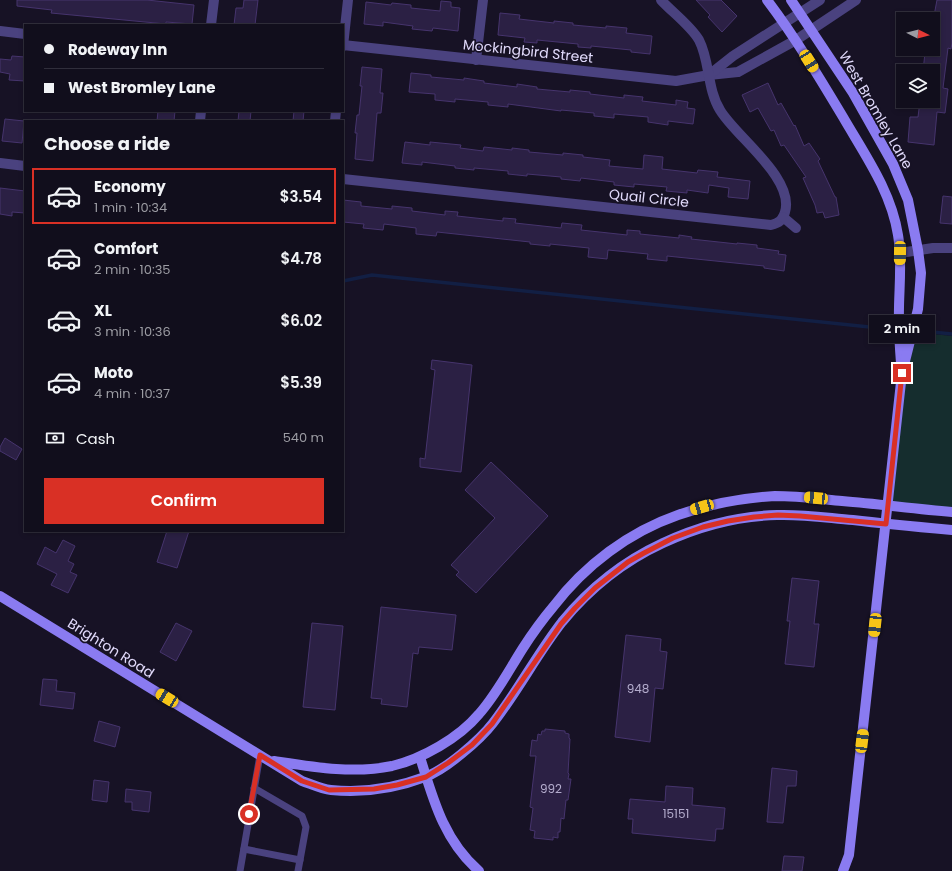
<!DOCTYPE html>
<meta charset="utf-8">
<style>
body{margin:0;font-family:Poppins,sans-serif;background:#1e1c29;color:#f1f3f6;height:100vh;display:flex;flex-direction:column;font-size:15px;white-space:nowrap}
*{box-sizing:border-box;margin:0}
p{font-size:13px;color:#9c9ca3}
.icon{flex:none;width:22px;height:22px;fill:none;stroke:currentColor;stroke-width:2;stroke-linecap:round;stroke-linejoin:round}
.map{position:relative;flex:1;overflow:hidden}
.side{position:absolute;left:24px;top:120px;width:320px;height:412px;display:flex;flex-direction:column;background:#110e1c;border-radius:0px;box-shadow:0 2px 6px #0003,0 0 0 1px #302e3b}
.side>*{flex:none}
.top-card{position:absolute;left:24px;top:24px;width:320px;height:88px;border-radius:0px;box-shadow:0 2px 6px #0003,0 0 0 1px #302e3b;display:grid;align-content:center;height:88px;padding:0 20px;background:#110e1c}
.needle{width:26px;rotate:96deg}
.controls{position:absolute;left:896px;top:12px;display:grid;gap:8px}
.controls a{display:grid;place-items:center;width:44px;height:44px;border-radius:0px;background:#110e1c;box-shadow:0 2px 6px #0003,0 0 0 1px #302e3b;font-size:20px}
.end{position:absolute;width:18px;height:18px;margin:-9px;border:5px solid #d93025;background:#fff;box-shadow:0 0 0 2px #fff}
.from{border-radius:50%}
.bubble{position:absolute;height:28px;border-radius:0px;background:#110e1c;box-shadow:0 2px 6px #0003,0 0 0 1px #302e3b;font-size:13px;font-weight:600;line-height:28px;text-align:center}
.car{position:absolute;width:12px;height:24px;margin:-12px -6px;border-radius:5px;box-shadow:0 0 3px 1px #0007;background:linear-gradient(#f5c518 24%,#345 0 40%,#f5c518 0 76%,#345 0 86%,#f5c518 0)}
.top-card b{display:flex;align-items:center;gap:14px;height:38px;font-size:15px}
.top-card b+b{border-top:1px solid #302e3b}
.top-card i{width:10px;height:10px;background:#f1f3f6}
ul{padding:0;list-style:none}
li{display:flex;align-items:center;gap:12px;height:56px;margin:0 8px 6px;padding:0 12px;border:2px solid transparent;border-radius:0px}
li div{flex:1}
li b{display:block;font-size:15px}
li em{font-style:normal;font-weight:600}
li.current{border-color:#d93025}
li>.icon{width:36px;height:36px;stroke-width:1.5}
h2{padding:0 20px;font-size:18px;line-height:48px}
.pay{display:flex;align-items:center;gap:10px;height:44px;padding:0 20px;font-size:15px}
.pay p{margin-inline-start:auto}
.action{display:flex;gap:8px;margin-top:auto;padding:8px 20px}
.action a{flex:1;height:46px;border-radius:0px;background:#d93025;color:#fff;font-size:16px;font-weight:600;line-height:46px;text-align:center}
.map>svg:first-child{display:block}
.green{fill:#152d2e}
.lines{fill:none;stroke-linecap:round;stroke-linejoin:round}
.stream{stroke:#121f44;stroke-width:3.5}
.building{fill:#2b2044;stroke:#46346d}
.lane{stroke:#4a427f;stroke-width:7}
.street{stroke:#4a427f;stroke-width:10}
.secondary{stroke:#8a7bf1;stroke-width:10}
.route{stroke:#d93025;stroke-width:5}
.labels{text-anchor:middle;stroke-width:3.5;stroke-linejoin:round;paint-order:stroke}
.number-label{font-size:12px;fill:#b4accd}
.street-label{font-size:14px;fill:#e1dafb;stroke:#171225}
</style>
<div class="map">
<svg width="952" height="871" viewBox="0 0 952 871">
<rect width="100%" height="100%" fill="#171225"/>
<polygon class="green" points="912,332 952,336 952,512 888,505"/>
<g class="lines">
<g class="stream">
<polyline points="343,281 372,275 879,328"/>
<polyline points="932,332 952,334"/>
</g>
</g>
<g class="building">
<polygon points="17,0 147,0 194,5 192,24 166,22 166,24 51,13 52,10 17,6"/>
<polygon points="244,0 258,0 255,25 234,25 236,8 243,8"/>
<polygon points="696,0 721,0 737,16 722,32 708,17 710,15"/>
<polygon points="937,0 952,0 952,43 951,49 948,48 943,88 948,89 945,113 937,112 934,145 908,142 910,117 918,117 920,101 933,101 933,71 923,71 925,53 933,54 933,21"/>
<polygon points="441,1 451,2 451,7 460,8 458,31 433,28 432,31 412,29 413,26 383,22 383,26 364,24 366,2 391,5 392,3 411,5 411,8 440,11"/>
<polygon points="500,13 520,15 519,19 554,23 554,21 573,23 573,25 606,28 606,26 627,28 626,33 652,36 650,54 631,52 631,50 591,46 591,48 578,47 578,44 537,40 537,43 524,42 525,38 498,35"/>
<polygon points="12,56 25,57 25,81 9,80 10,74 0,72 0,59 11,60"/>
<polygon points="362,67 382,69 380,93 383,93 381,113 377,113 373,161 355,159 357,133 355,133 357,115 359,115 362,86 360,86"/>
<polygon points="411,73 431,75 431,77 464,80 464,78 484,81 484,83 517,87 517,84 537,87 537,89 570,92 570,90 590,92 590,94 624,98 624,95 643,97 642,101 676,105 676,100 688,102 687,108 695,109 693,124 668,121 668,125 648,122 648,117 614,114 614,118 594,116 594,113 561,110 561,111 508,104 508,107 488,105 488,102 455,99 455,102 435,100 435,94 409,92"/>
<polygon points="768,83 778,105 781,103 794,126 795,125 804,146 809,143 820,159 818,161 835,197 836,197 839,215 825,218 823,212 817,213 815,205 803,178 806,177 784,145 781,146 774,130 771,131 758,108 750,112 742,95"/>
<polygon points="158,111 175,111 174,121 157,121"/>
<polygon points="239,111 251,111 250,121 238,121"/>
<polygon points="294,111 304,111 303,121 293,121"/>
<polygon points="5,119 24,121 22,143 2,141"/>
<polygon points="405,142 430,145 430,142 461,145 460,148 483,151 484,147 512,150 512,148 529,150 529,152 563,155 563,153 583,155 583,157 610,160 609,166 643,169 644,155 663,157 662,169 697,173 698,170 718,172 717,177 750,181 748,199 728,197 729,188 709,185 708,193 687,190 687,193 666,191 667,187 634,184 634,187 614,185 614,182 581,178 580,181 561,179 561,177 527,174 527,176 508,174 508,171 474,168 474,170 455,168 455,166 422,162 422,165 402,163"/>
<polygon points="0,188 25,191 25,213 12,212 12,216 0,214"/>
<polygon points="943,196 952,197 952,224 940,223"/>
<polygon points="343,200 361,202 361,206 392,209 392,206 412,208 412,211 445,215 445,211 458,212 457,216 503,221 503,218 516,219 515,223 561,228 562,223 582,225 581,230 627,235 627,230 640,231 640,234 679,238 679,235 692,237 691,239 737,244 737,243 757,245 757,248 779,251 778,254 786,255 784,271 764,268 764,266 667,256 667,261 647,259 648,254 608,250 607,259 588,257 589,248 550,244 550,246 530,244 530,242 437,232 436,236 416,234 416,228 384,224 383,230 363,228 364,224 343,222"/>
<polygon points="432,360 472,365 461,472 420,467 420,458 425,459 435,370 431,369"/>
<polygon points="5,438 22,449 16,460 0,451 0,447"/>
<polygon points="491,462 548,516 476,593 456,575 459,572 451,565 495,518 465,490"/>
<polygon points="167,531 189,531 177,568 157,562"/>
<polygon points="63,540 75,546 68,561 74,564 70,572 77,575 68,593 51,585 57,574 37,564 45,547 56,553"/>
<polygon points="792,578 819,581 814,624 819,624 814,667 785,664 790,621 787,621"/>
<polygon points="381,607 456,615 452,650 419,647 418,654 413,653 407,707 381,704 382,699 371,698"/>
<polygon points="176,623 192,631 176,661 160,652"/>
<polygon points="312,623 343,626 335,710 303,707"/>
<polygon points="626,635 661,639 660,651 667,652 663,689 655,688 650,742 615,737"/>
<polygon points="43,679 57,680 56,691 75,693 73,709 40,705"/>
<polygon points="99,721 120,727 115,747 94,741"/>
<polygon points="545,729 565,731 565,733 569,734 569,738 570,739 568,773 569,774 568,779 571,779 568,800 566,800 564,819 561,818 560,832 558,832 558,838 553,837 553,840 534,838 535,831 530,830 533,808 530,807 536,756 530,756 532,740 537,741 538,734 541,735 542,731 545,731"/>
<polygon points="772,768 797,771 796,786 787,786 783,823 767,822"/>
<polygon points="94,780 109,782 107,802 92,800"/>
<polygon points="666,786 693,788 692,805 725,808 723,829 716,829 715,841 632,833 633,819 628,819 630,799 665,802"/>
<polygon points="126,789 151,792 149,812 132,810 132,802 125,802"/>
<polygon points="784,856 804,857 802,871 782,871"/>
</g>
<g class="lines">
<g class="lane">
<polyline points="254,788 302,816 306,827 298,871"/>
<polyline points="244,849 300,860"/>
<polyline points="240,871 260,755"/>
</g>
<g class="street">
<polyline points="211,25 214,0"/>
<polyline points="0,31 25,34"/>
<polyline points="343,45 676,81 709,75 738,72 796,40 856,0"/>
<polyline points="343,46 348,0"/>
<polyline points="476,60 483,0"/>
<polyline points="709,75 733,56 820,0"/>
<polyline points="200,121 201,111"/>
<polyline points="335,121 336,111"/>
<polyline points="0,163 25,166"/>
<path d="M343,179L771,225C779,223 783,220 785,212C795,178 735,136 720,110C707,89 710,61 699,40C691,26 672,12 661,0"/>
<polyline points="783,217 796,228"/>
<polyline points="900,253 933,248 952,248"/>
</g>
<g class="secondary">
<path d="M767,0C795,37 819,77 843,117C865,155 891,191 898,235C903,264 898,294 899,323C899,336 900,350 901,363"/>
<polyline points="791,0 853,93 893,164 908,200 918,250 921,273 918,309 902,373 849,855 843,871"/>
<path d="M0,596L302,781C311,784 321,789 331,790C362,793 396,788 425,777C445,770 480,740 493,723C518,691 537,654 562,622C589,589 624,561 663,543C699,526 738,516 777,515C803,514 828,518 853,520C886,524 919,527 952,530"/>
<path d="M420,757C433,799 444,841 479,871"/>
<path d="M274,761C313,767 353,774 392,766C422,759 459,738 479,714C496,695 509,670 523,648C532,634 542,620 553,607C585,565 629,532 678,515C709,504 742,498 775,496C797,496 820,499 842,501C879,504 915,509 952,512"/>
</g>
</g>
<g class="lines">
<polyline class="route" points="249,814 260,755 302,781 329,790 374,789 397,785 426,777 448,763 472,745 492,724 561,624 575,608 595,588 628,562 644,553 673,538 703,527 728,521 754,517 778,515 800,516 886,524 902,373"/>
</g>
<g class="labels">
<g class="number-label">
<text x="638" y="693">948</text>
<text x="551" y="793">992</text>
<text x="676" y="818">15151</text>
</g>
<g class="street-label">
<text transform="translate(528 51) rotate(6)" y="5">Mockingbird Street</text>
<text transform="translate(876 110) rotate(60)" y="5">West Bromley Lane</text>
<text transform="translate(649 198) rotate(6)" y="5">Quail Circle</text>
<text transform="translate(111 648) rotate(32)" y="5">Brighton Road</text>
</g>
</g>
</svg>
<div class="controls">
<a><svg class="needle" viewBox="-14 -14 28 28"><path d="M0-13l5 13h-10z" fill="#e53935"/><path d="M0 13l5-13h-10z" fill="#9c9ca3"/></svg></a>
<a><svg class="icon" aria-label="layers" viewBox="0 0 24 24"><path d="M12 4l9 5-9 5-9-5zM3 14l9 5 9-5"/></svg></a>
</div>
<i class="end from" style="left:249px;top:814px"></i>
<i class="end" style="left:902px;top:373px"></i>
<div class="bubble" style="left:869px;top:315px;width:66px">2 min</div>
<i class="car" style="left:809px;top:61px;rotate:148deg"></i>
<i class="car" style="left:900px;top:253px;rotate:181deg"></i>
<i class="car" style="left:816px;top:498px;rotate:275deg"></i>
<i class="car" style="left:702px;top:507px;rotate:254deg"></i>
<i class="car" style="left:875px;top:625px;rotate:186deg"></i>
<i class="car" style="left:167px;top:698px;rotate:301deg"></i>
<i class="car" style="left:862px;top:741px;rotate:7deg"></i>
<div class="top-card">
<b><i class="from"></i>Rodeway Inn</b>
<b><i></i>West Bromley Lane</b>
</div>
<section class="side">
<h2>Choose a ride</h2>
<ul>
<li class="current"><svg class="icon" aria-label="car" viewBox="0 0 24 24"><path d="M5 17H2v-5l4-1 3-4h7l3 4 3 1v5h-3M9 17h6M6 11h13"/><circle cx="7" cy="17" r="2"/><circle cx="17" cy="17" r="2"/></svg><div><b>Economy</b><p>1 min · 10:34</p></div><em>$3.54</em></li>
<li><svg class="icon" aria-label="car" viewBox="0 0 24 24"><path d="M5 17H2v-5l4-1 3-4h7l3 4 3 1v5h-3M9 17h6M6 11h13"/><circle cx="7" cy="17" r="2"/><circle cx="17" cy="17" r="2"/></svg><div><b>Comfort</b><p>2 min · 10:35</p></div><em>$4.78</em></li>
<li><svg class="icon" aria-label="car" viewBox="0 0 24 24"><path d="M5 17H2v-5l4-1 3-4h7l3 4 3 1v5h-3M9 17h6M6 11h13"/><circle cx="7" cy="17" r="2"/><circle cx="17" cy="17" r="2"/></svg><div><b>XL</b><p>3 min · 10:36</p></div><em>$6.02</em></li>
<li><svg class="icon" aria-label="car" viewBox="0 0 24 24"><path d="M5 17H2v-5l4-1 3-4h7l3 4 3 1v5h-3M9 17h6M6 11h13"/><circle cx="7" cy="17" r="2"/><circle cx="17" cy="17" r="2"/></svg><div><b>Moto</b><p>4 min · 10:37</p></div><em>$5.39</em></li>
</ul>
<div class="pay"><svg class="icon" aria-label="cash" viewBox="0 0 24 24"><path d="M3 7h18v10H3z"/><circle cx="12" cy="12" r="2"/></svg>Cash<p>540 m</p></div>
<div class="action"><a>Confirm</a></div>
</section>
</div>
